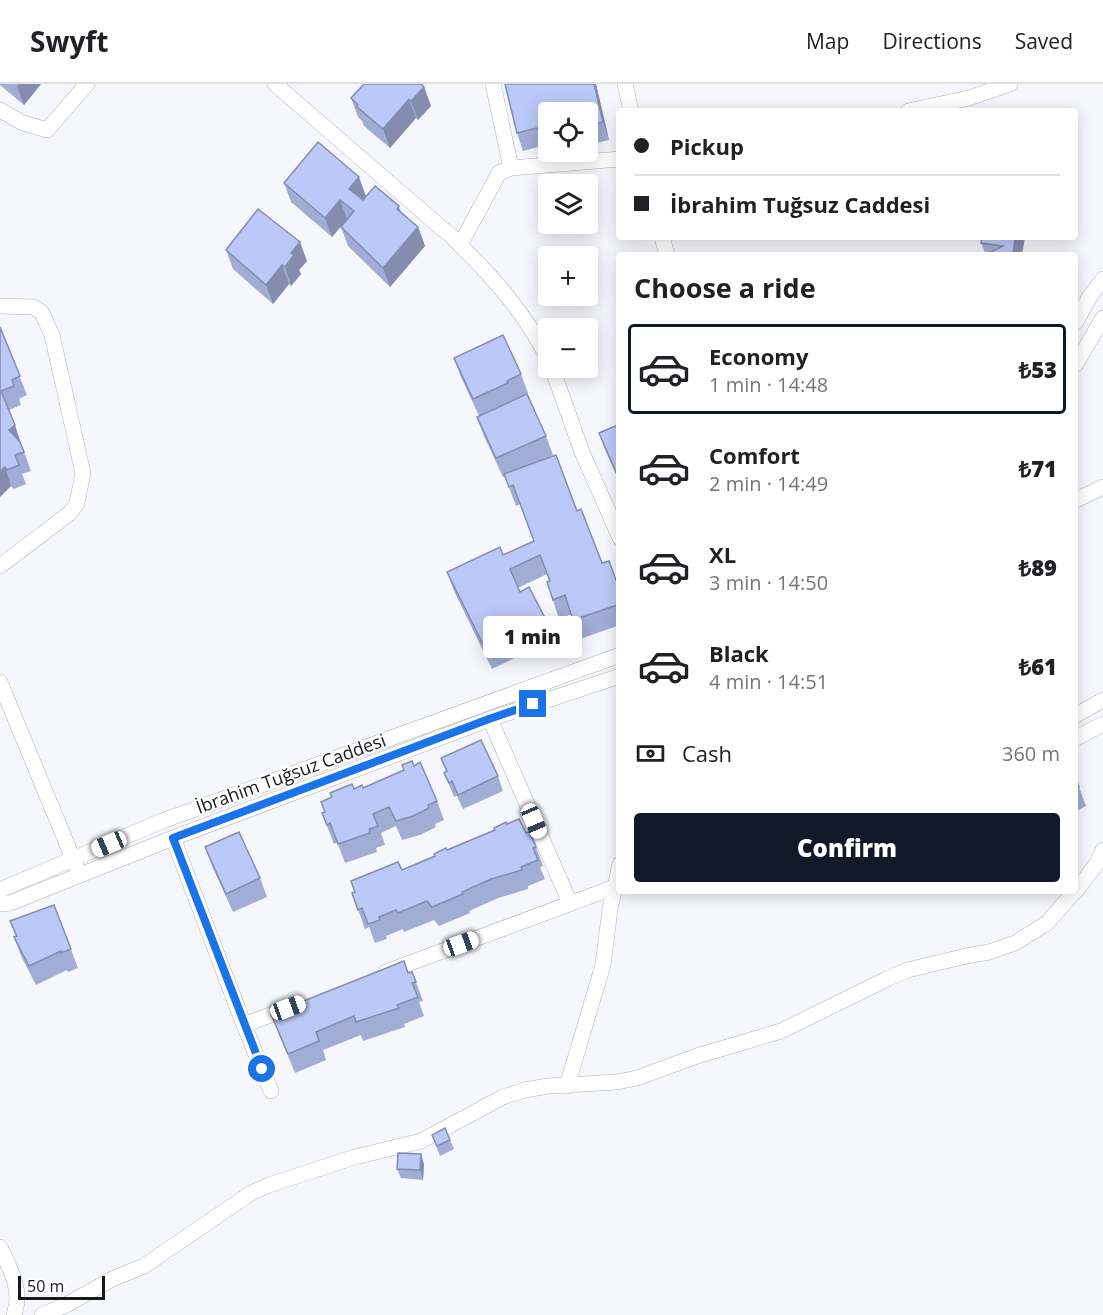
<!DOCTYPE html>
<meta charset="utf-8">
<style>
body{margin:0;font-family:"Open Sans",sans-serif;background:#f6f6f6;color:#202124;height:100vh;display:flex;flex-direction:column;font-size:22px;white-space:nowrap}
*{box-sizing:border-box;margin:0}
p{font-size:20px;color:#757577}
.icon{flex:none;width:33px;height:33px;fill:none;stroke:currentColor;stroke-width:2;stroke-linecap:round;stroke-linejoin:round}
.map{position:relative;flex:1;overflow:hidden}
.drawer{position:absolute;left:616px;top:168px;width:462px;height:642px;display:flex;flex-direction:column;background:#fff;border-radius:6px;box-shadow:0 3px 15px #0003}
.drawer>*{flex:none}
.hud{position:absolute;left:616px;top:24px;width:462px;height:132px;border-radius:6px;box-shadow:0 3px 15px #0003;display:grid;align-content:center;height:132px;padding:0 18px;background:#fff}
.tools{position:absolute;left:538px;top:18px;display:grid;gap:12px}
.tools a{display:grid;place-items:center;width:60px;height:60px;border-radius:6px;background:#fff;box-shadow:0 3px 15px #0003;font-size:30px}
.scale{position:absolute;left:18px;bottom:15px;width:87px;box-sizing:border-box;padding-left:6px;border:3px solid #171819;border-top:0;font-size:16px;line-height:21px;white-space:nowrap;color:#171819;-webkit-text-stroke:4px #fff;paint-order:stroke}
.end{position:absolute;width:27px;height:27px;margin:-14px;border:8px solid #1a73e8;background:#fff;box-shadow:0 0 0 3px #fff}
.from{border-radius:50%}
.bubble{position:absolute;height:42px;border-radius:6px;background:#fff;box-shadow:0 3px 15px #0003;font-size:20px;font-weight:800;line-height:42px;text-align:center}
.car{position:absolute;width:18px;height:36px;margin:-18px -9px;border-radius:8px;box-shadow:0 0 4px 2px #0007;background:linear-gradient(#fff 24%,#345 0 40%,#fff 0 76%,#345 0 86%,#fff 0)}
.hud b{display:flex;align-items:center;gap:21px;height:57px;font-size:22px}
.hud b+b{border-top:2px solid #e0e0e0}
.hud i{width:15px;height:15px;background:#202124}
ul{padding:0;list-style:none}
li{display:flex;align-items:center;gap:18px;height:90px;margin:0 12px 9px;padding:0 6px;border:3px solid transparent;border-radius:6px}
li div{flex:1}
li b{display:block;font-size:22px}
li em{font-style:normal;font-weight:800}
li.current{border-color:#111827}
li>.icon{width:54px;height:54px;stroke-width:1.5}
h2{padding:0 18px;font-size:27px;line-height:72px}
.pay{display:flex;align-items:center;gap:15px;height:66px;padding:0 18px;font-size:22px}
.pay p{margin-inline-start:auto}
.primary-button{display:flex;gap:12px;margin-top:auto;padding:12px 18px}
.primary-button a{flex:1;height:69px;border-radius:6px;background:#111827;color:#fff;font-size:24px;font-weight:800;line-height:69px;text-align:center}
header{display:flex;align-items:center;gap:36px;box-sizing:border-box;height:84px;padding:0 30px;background:#fff;border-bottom:2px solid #e0e0e0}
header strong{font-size:28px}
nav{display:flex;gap:33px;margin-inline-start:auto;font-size:21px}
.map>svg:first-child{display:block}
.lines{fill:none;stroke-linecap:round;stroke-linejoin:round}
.minor-casing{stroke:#b1b2b7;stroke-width:16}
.minor{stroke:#fff;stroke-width:15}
.wall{fill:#a2add5}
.shaded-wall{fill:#848dae}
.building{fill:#bcc9f8;stroke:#848dae;stroke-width:1.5}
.route{stroke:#1a73e8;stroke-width:8}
.labels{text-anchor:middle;stroke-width:4.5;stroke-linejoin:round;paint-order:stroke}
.street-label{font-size:18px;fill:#171819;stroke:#fff}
</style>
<header>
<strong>Swyft</strong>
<nav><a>Map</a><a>Directions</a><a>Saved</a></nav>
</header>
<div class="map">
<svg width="1103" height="1231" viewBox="0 0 1103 1231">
<rect width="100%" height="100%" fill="#f6f7fc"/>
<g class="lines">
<defs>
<g id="minor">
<path d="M275,0L452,153C490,190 526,229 549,277"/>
<polyline points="493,0 511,84"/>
<polyline points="625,0 631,27"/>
<polyline points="0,26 23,39 47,46 87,0"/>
<polyline points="908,27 969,14 1010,0"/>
<polyline points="662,153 667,171"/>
<polyline points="460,161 499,89 511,84 620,75"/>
<polyline points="0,222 34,223 42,229 52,251 83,389 77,419 70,429 0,482"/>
<polyline points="1076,238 1090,212 1103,195"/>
<polyline points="1076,280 1103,234"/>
<polyline points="552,284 582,368 620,454"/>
<polyline points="1076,416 1103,403"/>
<polyline points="0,598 76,782"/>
<polyline points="1076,631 1103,616"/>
<polyline points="490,635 570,819"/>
<polyline points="1076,654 1103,640"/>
<polyline points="173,754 244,941 291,923"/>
<polyline points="0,806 162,737 620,571"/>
<polyline points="1076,807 1097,779 1103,766"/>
<polyline points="0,820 10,819 173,754 490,635 620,592"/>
<polyline points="386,888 620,801"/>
<polyline points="244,941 271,1007"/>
<polyline points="567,1002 603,881 610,825 620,780"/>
<path d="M0,1163C10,1185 23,1206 14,1231"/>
<polyline points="42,1231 68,1220 112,1195 144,1182 251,1109 269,1101 355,1073 421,1057 503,1013 525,1006 548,1002 617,998 637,994 697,972 781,947 889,894 908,886 966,872 989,868 1015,859 1047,839 1075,807"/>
</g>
</defs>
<use href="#minor" class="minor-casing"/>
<use href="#minor" class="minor"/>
</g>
<g class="wall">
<polygon points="0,0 41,0 24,21 0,1"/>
<polygon points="505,0 596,0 609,56 588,61 588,28 549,28 549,60 523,67 517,49"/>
<polygon points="424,3 431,22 418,36 416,34 390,64 364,42 362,37 358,33 351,14"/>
<polygon points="284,99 366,112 363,116 399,122 401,128 418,143 425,162 390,203 348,162 341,143 347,135 332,153 291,118"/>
<polygon points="982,153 1022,171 986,171 981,159"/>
<polygon points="226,166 307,177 299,186 301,190 291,202 289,200 273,220 233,185"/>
<polygon points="0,243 27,311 19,315 21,321 9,326 31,387 22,390 26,400 14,405 11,402 0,413"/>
<polygon points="454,274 521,290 528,309 515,316 546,352 553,371 538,378 577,427 602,479 620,505 620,541 580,555 572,530 559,535 547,498 549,497 547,490 518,504 520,508 546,536 553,555 492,585 454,507 447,488 503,471 534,457 520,420 516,422 505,393 503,393 484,352 477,333 479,332 461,293"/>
<polygon points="620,340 620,399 606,368 599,349"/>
<polygon points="441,674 498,692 503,707 463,725 457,712 454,713 450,703 444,689 446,688"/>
<polygon points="414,682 437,717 444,736 435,740 436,743 420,751 402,756 396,742 381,749 385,761 376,764 377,768 345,779 337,758 334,760 322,729 325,728 354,705 363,704"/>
<polygon points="1076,695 1086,722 1076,727"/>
<polygon points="507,740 526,749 536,763 543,782 540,783 545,795 528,802 528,805 498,814 469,827 470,829 439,842 434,836 404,848 403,845 386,852 387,855 375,859 369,843 365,845 352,809"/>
<polygon points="205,763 260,794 267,813 233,828 212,782"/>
<polygon points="54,821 78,884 68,888 67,886 36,901 21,872 14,853 16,853 10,837"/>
<polygon points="408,889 416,898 423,917 419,918 424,932 404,940 405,943 363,957 361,951 323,966 326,976 295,989 271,930"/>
<polygon points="432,1051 450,1056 454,1065 440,1072"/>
<polygon points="424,1080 423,1096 401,1094 397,1085"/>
</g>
<g class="shaded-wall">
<polygon points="19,0 41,0 24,21 17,2"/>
<polygon points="594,0 596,0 609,56 603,38"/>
<polygon points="424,3 431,22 418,36 411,17"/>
<polygon points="409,15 416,34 390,64 383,45"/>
<polygon points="359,93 366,112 356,124 349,105"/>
<polygon points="340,116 347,135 332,153 325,134"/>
<polygon points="418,143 425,162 390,203 383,184"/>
<polygon points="1015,153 1025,153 1022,171 1013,171"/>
<polygon points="300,158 307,177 299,186 301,190 291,202 285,183 291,169"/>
<polygon points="282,181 289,200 273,220 266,201"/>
<polygon points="15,341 21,360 16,365 9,346"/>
<polygon points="5,383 11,402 0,413 0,387"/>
<polygon points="421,1070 424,1080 423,1096 420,1086"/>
</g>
<g class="building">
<polygon points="364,0 421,0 424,3 411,17 409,15 383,45 357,23 358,21 351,14"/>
<polygon points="505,0 594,0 603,38 588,42 588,28 549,28 549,41 517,49"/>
<polygon points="318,58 359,93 349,105 363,116 375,102 399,122 397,125 418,143 383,184 341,143 354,127 340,116 325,134 284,99"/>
<polygon points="258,125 300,158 291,169 294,171 285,183 282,181 266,201 226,166"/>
<polygon points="982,153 1015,153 1013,171 985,171 1003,162 981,159"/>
<polygon points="0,243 20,292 12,296 14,302 1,307 15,341 9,346 20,358 24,368 15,371 19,381 7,386 5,383 0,387"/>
<polygon points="503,251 521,290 507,297 508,299 473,315 454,274"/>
<polygon points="527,310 546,352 496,374 477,333"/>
<polygon points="620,340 620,395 619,395 599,349"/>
<polygon points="556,371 577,427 581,425 602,479 609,477 620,507 620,520 573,536 565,511 553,516 547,498 550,497 540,471 510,485 520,508 529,503 546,536 486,566 447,488 500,463 503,471 534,457 513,401 509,403 504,390"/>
<polygon points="481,656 498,692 458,711 452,697 449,699 444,689 447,687 441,674"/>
<polygon points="412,677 414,682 420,678 437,717 428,721 429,724 413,732 396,737 389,723 373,730 378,742 369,745 370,749 338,760 330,739 327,741 322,729 325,728 321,718 332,713 330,709 352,700 354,705 362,701 363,704 404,686 402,681"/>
<polygon points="1076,695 1079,703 1076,705"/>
<polygon points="519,735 526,749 529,748 536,763 533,764 538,776 521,783 522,786 491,795 462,808 463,810 432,823 427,817 398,829 396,826 379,833 380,836 368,840 362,824 358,826 352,809 355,808 351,797 398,778 402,786 435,772 434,770 446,764 447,766 495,746 494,744 506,738 507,740"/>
<polygon points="239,748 260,794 226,810 205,763"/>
<polygon points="54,821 71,865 61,869 61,867 29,882 14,853 17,852 10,837"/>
<polygon points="404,877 408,889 412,888 416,898 412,899 418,913 397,921 399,924 356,938 354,932 316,948 319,957 288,970 271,930"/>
<polygon points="445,1044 450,1056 437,1062 432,1051"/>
<polygon points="398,1069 421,1070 420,1086 397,1085"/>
</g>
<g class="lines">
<polyline class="route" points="262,985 173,754 489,635 533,620"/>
</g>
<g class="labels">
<g class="street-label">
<text transform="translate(291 690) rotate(-20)" y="6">İbrahim Tuğsuz Caddesi</text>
</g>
</g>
</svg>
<div class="tools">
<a><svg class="icon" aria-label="locate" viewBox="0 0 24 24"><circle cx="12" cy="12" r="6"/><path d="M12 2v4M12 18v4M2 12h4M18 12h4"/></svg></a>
<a><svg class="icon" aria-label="layers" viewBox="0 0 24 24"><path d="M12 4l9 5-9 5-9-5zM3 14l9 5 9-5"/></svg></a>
<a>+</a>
<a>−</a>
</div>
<div class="scale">50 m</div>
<i class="end from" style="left:262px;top:985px"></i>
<i class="end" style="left:533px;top:620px"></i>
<div class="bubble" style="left:483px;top:532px;width:99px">1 min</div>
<i class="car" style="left:534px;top:737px;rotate:157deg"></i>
<i class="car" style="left:109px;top:760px;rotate:247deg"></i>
<i class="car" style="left:461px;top:860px;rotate:70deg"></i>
<i class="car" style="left:288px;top:924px;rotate:70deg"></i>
<div class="hud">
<b><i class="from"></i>Pickup</b>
<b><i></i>İbrahim Tuğsuz Caddesi</b>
</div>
<section class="drawer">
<h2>Choose a ride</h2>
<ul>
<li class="current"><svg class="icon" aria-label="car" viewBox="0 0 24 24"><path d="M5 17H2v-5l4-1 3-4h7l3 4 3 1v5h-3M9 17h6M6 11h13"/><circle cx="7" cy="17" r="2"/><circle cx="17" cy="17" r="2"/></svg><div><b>Economy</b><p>1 min · 14:48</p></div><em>₺53</em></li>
<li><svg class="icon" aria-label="car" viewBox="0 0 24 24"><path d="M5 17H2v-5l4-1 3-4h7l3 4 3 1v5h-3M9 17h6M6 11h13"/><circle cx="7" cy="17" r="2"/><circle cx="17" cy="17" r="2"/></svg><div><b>Comfort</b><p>2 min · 14:49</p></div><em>₺71</em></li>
<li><svg class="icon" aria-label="car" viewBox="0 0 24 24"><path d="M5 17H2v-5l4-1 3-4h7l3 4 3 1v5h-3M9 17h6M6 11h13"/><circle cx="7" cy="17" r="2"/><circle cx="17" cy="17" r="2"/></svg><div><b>XL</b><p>3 min · 14:50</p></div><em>₺89</em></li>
<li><svg class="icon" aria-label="car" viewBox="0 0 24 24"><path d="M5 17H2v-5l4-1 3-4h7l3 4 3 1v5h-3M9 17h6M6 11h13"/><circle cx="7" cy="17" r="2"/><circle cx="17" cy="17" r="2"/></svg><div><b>Black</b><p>4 min · 14:51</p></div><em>₺61</em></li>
</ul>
<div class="pay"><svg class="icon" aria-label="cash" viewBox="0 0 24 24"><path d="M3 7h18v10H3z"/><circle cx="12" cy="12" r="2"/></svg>Cash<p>360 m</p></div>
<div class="primary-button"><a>Confirm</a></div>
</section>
</div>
